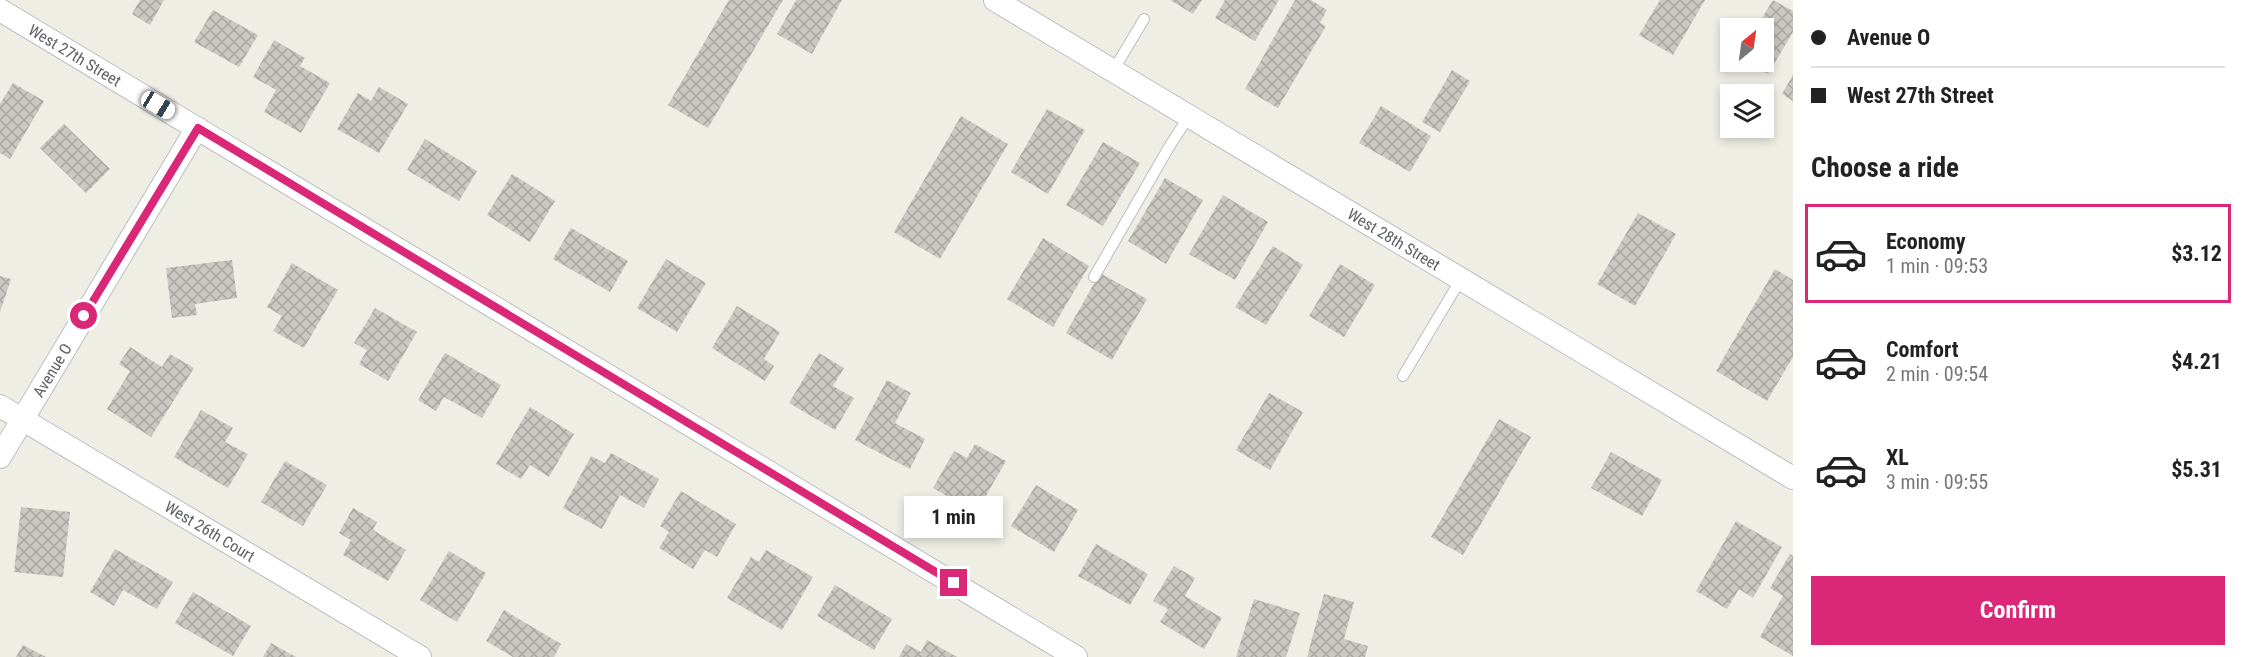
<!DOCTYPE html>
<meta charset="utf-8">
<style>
body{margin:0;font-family:"Roboto Condensed",sans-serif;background:#f6f6f6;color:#222;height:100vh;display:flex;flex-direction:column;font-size:22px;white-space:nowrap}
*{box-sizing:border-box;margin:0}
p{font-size:20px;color:#767676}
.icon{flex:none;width:33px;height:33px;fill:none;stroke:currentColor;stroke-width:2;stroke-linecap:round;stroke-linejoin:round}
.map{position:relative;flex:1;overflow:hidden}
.sheet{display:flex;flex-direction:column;background:#fff;width:450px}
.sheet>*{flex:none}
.banner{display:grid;align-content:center;height:132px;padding:0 18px;background:#fff}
.needle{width:39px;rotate:29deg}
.tools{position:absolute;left:1720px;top:18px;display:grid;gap:12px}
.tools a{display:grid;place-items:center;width:54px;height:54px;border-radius:0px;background:#fff;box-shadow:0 3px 9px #0003;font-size:30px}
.end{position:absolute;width:27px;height:27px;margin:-14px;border:8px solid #db2777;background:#fff;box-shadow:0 0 0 3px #fff}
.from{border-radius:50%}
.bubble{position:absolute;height:42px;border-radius:0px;background:#fff;box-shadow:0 3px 9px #0003;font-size:20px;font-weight:700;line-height:42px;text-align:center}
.car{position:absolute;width:18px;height:36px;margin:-18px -9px;border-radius:8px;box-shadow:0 0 4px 2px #0007;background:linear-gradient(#fff 24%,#345 0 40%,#fff 0 76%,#345 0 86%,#fff 0)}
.banner b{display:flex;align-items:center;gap:21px;height:57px;font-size:22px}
.banner b+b{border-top:2px solid #e0e0e0}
.banner i{width:15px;height:15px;background:#222}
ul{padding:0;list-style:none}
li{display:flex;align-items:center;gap:18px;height:99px;margin:0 12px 9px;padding:0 6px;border:3px solid transparent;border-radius:0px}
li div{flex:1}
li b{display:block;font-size:22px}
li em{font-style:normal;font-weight:700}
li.current{border-color:#db2777}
li>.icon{width:54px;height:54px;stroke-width:1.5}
h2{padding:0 18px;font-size:27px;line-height:72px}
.primary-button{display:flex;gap:12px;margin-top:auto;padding:12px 18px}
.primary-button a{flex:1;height:69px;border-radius:0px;background:#db2777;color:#fff;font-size:24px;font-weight:700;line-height:69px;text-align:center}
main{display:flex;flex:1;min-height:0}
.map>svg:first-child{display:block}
.building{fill:url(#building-cross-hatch)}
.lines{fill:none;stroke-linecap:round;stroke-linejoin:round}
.service-casing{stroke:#bcbdc3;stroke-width:12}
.minor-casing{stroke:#bcbdc3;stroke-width:24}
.service{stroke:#fff;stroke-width:10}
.minor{stroke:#fff;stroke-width:22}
.route{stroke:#db2777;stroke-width:8}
.labels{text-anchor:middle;stroke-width:5;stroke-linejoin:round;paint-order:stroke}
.street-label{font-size:16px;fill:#5c5f65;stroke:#fff}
</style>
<main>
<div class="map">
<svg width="1793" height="657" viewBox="0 0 1793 657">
<defs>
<pattern id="building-cross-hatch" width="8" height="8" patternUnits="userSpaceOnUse" patternTransform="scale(1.5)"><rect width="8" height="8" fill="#cac8c1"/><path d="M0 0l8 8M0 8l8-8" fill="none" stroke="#a7a6a0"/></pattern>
</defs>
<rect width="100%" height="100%" fill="#efeee4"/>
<g class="building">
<polygon points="140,0 164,0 150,25 132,14"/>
<polygon points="729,0 783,0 708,128 668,105"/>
<polygon points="796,0 842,0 812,54 777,34"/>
<polygon points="1170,0 1202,0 1193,14"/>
<polygon points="1225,0 1279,0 1255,41 1215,18"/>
<polygon points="1295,0 1311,0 1327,10 1320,23 1326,26 1278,108 1245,89"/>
<polygon points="1660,0 1705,0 1673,55 1639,35"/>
<polygon points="1773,0 1793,11 1793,32 1768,74 1746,62 1764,62 1764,28 1756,28"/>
<polygon points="213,10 258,35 239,67 194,42"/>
<polygon points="274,40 305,58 300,66 330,83 301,133 264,112 276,90 253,77"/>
<polygon points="1452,70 1470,81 1440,132 1422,122"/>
<polygon points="1793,75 1793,101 1782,94"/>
<polygon points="13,83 44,101 10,159 0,153 0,104"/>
<polygon points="379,87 408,104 379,153 337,129 358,93 371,101"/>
<polygon points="1381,106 1431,136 1410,172 1359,143"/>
<polygon points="1047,109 1085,130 1048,194 1011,172"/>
<polygon points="961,116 1008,144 940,259 894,232"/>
<polygon points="64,124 110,169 86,193 40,148"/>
<polygon points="425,139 477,171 459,201 407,170"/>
<polygon points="1103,142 1140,163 1103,226 1066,205"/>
<polygon points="512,174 555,201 530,242 487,215"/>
<polygon points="1165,178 1203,200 1166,264 1128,241"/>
<polygon points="1223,195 1268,222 1235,280 1189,254"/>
<polygon points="1638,213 1676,234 1635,306 1597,284"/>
<polygon points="571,228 628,261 610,292 553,259"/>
<polygon points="1043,238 1089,266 1053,327 1007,299"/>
<polygon points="1273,246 1303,265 1266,325 1235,307"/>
<polygon points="666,259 706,283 677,332 637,308"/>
<polygon points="232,260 237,298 195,304 197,315 172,318 166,268"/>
<polygon points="292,263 338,290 304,348 273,331 282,316 267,307"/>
<polygon points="1340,264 1375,285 1344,337 1309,316"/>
<polygon points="1775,269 1793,280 1793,357 1767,401 1716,371"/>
<polygon points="1100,273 1147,299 1112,360 1066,333"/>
<polygon points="0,276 11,279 0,312"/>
<polygon points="737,306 780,332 764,359 774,366 765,381 712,348"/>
<polygon points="375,308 417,332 388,381 359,364 367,350 354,343"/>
<polygon points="130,347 162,367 170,354 194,368 151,437 107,409 130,371 119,364"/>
<polygon points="445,353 501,385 482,418 444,397 436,411 418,400"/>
<polygon points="819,353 844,368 833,386 854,398 835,430 789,403"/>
<polygon points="887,380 911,393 895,423 925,439 910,469 855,440"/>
<polygon points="1269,393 1303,412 1270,470 1236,450"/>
<polygon points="530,407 574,434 549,477 530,465 521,479 496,464"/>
<polygon points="201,410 233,428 225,442 248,454 228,488 174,457"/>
<polygon points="1499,419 1531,437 1463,555 1431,537"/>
<polygon points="975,444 1006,461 976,513 933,488 954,451 967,458"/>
<polygon points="1611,452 1662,480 1642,516 1591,488"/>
<polygon points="611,453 659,479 644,508 620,495 602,529 563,508 591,456 605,463"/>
<polygon points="285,461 327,485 303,526 261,502"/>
<polygon points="1036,485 1078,510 1054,552 1011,526"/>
<polygon points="681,491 736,524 717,557 705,550 693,569 659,548 669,532 660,526"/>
<polygon points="21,507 70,512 63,577 14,572"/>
<polygon points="353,508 377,522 373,530 406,550 388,581 343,555 351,540 339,533"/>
<polygon points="1736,521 1782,547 1753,598 1739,589 1727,609 1696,591"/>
<polygon points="1096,544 1148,574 1130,605 1078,576"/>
<polygon points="115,549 173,582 157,609 123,590 114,606 90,592"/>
<polygon points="766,550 813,577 782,630 727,598 751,557 759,562"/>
<polygon points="449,551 486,573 457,622 420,600"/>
<polygon points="1790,554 1793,556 1793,656 1760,637 1783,596 1770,588"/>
<polygon points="1174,566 1195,578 1185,596 1222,618 1204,649 1160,622 1168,609 1153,601"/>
<polygon points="835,585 892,619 874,650 817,616"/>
<polygon points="193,592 251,626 233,656 175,623"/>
<polygon points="1324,594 1354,602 1344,639 1368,646 1365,657 1307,657"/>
<polygon points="1254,599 1300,613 1286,657 1236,657"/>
<polygon points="504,610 561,644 554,657 513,657 486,641"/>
<polygon points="927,640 957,657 899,657 906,644 921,652"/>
<polygon points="271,643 296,657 263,657"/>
<polygon points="23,645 46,657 16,657"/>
</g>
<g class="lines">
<defs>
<g id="service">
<polyline points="1113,71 1144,19"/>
<polyline points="1094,277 1169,147 1189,116"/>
<polyline points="1403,376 1461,279"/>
</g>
<g id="minor">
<polyline points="995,0 1793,478"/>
<polyline points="0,10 1076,657"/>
<polyline points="0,406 420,657"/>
<polyline points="0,457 197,128"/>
</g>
</defs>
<use href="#service" class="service-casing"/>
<use href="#minor" class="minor-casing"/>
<use href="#service" class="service"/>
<use href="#minor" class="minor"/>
</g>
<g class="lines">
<polyline class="route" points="84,316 198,128 954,583"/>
</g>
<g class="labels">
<g class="street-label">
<text transform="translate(75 55) rotate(31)" y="6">West 27th Street</text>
<text transform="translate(1394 239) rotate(31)" y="6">West 28th Street</text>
<text transform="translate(52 370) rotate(-59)" y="6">Avenue O</text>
<text transform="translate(210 531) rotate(31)" y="6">West 26th Court</text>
</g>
</g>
</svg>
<div class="tools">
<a><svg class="needle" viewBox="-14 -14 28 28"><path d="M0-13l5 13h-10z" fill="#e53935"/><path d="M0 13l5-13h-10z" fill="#767676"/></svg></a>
<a><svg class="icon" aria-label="layers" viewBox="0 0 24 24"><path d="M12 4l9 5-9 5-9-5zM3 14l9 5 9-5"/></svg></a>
</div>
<i class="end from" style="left:84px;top:316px"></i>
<i class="end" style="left:954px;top:583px"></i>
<div class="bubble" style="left:904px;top:496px;width:99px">1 min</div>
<i class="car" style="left:158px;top:105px;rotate:121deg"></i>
</div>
<section class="sheet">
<div class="banner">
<b><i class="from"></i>Avenue O</b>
<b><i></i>West 27th Street</b>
</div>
<h2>Choose a ride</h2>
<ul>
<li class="current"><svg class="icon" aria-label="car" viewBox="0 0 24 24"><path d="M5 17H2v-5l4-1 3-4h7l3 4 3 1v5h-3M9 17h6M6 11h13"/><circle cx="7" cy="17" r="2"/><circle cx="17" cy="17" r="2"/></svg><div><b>Economy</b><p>1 min · 09:53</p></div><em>$3.12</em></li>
<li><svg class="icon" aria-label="car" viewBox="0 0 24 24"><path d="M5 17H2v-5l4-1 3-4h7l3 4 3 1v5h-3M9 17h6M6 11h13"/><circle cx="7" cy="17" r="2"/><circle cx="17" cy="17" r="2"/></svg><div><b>Comfort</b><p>2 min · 09:54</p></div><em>$4.21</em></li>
<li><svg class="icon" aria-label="car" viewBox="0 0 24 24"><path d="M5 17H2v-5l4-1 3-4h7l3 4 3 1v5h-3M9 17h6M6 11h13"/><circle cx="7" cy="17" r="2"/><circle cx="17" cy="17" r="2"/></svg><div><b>XL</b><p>3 min · 09:55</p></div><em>$5.31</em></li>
</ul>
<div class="primary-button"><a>Confirm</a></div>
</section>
</main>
